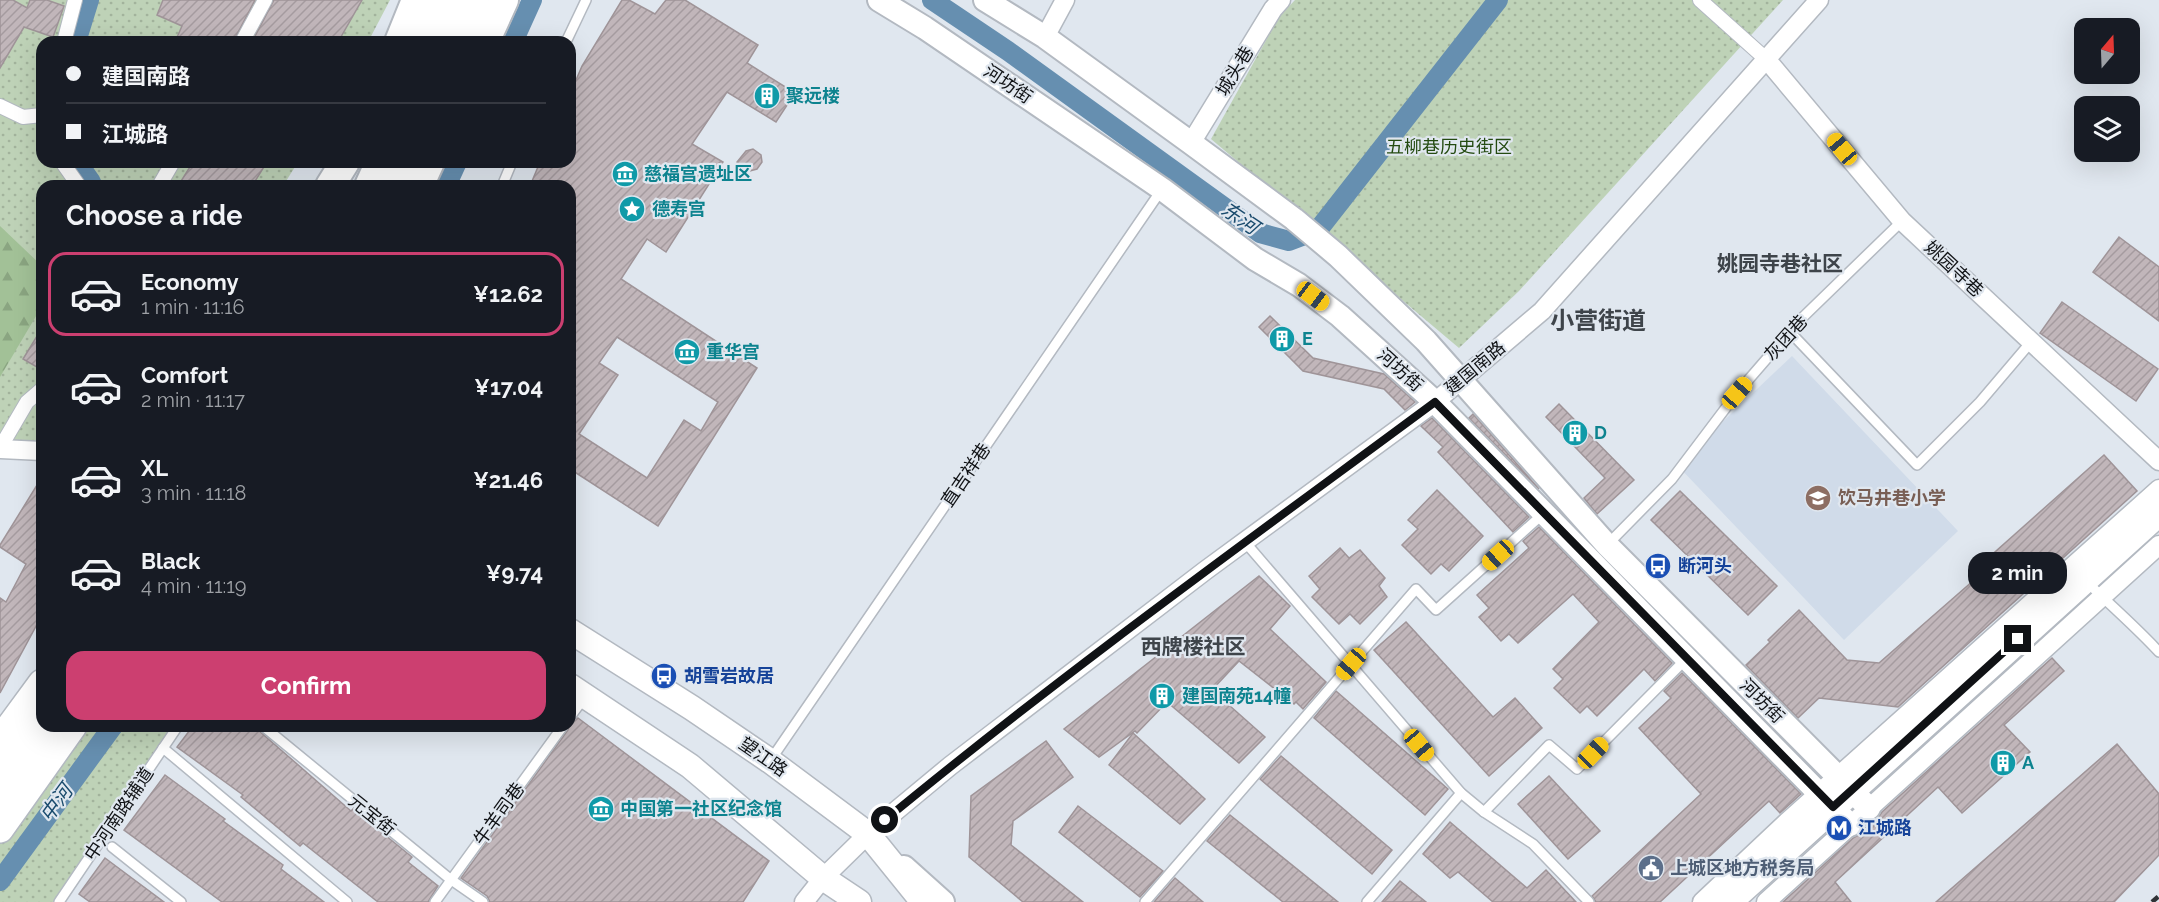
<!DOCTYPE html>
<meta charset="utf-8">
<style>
body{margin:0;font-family:Raleway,"Noto Sans SC",sans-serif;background:#20242c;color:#f1f3f6;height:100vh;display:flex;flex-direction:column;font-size:22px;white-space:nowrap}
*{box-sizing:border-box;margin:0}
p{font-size:20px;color:#9ea1a6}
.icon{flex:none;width:33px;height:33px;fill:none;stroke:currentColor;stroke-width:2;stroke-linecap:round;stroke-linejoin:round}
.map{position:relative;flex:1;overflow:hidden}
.side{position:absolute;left:36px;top:180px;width:540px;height:552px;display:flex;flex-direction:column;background:#171b24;border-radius:18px;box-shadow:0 6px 24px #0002}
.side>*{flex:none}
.hud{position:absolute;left:36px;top:36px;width:540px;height:132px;border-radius:18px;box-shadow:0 6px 24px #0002;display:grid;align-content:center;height:132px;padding:0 30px;background:#171b24}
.needle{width:39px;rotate:19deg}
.buttons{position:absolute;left:2074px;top:18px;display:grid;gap:12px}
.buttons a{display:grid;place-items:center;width:66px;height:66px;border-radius:12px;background:#171b24;box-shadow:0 6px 24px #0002;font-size:30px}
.end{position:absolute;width:27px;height:27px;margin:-14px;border:8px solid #101215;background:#fff;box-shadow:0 0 0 3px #fff}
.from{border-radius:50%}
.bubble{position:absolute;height:42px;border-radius:18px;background:#171b24;box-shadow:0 6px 24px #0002;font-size:20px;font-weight:700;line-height:42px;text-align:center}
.car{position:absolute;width:18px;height:36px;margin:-18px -9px;border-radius:8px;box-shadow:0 0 4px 2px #0007;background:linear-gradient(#f5c518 24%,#345 0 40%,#f5c518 0 76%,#345 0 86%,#f5c518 0)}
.hud b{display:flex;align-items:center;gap:21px;height:57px;font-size:22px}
.hud b+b{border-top:2px solid #363941}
.hud i{width:15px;height:15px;background:#f1f3f6}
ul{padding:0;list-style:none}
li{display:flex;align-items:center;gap:18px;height:84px;margin:0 12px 9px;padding:0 18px;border:3px solid transparent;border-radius:18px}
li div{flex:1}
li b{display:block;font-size:22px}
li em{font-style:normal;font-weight:700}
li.selected{border-color:#cc3f70}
li>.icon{width:54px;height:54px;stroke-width:1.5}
h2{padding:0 30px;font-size:27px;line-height:72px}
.button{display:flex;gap:12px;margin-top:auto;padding:12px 30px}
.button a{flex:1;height:69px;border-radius:18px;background:#cc3f70;color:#fff;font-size:24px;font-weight:700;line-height:69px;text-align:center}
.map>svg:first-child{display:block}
.built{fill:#d0dbe9}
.grass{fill:url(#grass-dots)}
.forest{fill:url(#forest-firs)}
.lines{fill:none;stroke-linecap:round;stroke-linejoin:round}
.canal{stroke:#668fb0;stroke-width:20}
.building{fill:url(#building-hatch);stroke:#9f9498;stroke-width:1.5;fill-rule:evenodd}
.service-casing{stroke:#b3b9c1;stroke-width:12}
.pedestrian-casing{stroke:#b3b9c1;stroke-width:16}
.minor-casing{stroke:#b3b9c1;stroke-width:21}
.tertiary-casing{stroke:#b3b9c1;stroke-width:26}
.secondary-casing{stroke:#b3b9c1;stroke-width:27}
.primary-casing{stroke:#b3b9c1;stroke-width:30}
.trunk-casing{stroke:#b3b9c1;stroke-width:32}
.service{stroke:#fff;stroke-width:9}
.pedestrian{stroke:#fff;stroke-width:14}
.minor{stroke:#fff;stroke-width:18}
.tertiary{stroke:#fff;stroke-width:22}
.secondary{stroke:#fff;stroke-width:24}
.primary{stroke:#fff;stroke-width:27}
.trunk{stroke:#fff;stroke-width:28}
.rail{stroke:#2e3135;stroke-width:4.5;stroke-dasharray:8 8;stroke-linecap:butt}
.route{stroke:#101215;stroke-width:8}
.labels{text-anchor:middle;stroke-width:4.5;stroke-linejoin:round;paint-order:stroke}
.street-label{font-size:18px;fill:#101215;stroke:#e0e7ef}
.culture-label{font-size:18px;font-weight:bold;fill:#0d838f;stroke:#e0e7ef;text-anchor:start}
.park-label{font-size:18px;fill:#244b11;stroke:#e0e7ef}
.education-label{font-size:18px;font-weight:bold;fill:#785e54;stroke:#e0e7ef;text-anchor:start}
.transit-label{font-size:18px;font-weight:bold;fill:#164399;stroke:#e0e7ef;text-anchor:start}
.service-label{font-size:18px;font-weight:bold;fill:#4e5e75;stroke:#e0e7ef;text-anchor:start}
.water-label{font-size:20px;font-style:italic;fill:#1a4b6d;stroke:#e0e7ef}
.quarter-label{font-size:21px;font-weight:bold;fill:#3e444a;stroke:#e0e7ef}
.district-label{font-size:24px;font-weight:bold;fill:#3e444a;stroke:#e0e7ef}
</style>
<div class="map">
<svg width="2159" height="902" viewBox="0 0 2159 902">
<defs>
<pattern id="grass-dots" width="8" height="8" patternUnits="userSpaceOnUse" patternTransform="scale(1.5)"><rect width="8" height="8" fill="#bed2b7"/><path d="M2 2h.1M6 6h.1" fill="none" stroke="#a2b39c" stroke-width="1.8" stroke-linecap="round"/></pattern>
<pattern id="forest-firs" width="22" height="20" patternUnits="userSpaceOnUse" patternTransform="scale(1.5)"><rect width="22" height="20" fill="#a2c197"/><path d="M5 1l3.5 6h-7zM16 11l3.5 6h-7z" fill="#8aa581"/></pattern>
<pattern id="building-hatch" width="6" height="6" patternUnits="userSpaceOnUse" patternTransform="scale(1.5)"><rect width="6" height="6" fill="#c1b6ba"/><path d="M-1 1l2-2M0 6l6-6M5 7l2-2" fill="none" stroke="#a59b9f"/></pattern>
</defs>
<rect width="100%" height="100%" fill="#e0e7ef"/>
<polygon class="built" points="1792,356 1958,531 1844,640 1677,465"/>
<g class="grass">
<polygon points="0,0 390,0 368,42 42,42 42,162 298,162 283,186 42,186 42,450 0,436"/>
<polygon points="1295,0 1783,0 1519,291 1459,348 1211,139 1279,17"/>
<polygon points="78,726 104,726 0,867 0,840"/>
<polygon points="118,726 178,726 59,902 0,902 0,888 6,878"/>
</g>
<polygon class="forest" points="0,226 42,266 42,306 0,377"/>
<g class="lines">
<g class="canal">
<polyline points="932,0 1008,51 1260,233 1289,241 1318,230 1498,0"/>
<polyline points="76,42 89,0"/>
<polyline points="513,42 532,0"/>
<polyline points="77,162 91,182"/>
<polyline points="446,186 457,162"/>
<polyline points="0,881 113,726"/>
</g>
</g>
<g class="building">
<polygon points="0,0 13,0 27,8 30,0 47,0 64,6 53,37 24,27 0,68"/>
<polygon points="163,0 255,0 233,42 175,42 182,26 157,15"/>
<polygon points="274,0 362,0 338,42 252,42"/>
<path d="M622,0H629L655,14L666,0H685L758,45L747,63L795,93L776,122L727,92L692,144L723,162L666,252L647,239L621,279L757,368L658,526L570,469V186H530L540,162H570V94L582,66ZM617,337L718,402L701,431L684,420L647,478L579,434L618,375L599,363Z"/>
<polygon points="753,149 761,155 762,162 757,169 750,171 737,162 746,151"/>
<polygon points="193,162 267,162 252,186 178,186"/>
<polygon points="2119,237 2159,267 2159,321 2093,272"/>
<polygon points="2062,302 2158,369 2136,401 2040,333"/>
<polygon points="1270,316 1313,358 1384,374 1415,402 1405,410 1384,389 1303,371 1259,327"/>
<polygon points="42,328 42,370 23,359"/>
<polygon points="1559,404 1634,480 1597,514 1584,498 1605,478 1546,417"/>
<polygon points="1473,414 1539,489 1469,418"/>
<polygon points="1432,418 1529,517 1513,532 1438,452 1443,447 1421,426"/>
<polygon points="2104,455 2137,491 1898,707 1819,698 1798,718 1746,665 1770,642 1768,640 1799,610 1847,660 1879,663 1974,580 1969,575"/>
<polygon points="42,477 42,615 0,693 0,598 6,602 26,564 0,547 0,545"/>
<polygon points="1437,490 1483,536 1449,571 1441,564 1431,574 1402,545 1418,529 1408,520"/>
<polygon points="1680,491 1777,586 1748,615 1651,520"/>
<polygon points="1539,527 1672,663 1655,681 1644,669 1597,716 1587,706 1580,713 1554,688 1563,679 1553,669 1599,622 1573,594 1518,643 1509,634 1501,641 1479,617 1489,608 1477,595 1529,548 1523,541"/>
<polygon points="1340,548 1349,558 1360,550 1385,578 1379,586 1387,597 1360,624 1350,614 1339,624 1312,597 1320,589 1309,576"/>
<polygon points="1259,576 1290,606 1270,629 1326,682 1303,709 1296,702 1294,704 1239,661 1212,690 1265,737 1239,763 1167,702 1137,733 1135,731 1099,757 1064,729"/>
<polygon points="1406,622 1493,717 1515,698 1542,728 1489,776 1374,650"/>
<polygon points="2052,658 2064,671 2004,725 2030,752 1962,813 1938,787 1835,882 1851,902 1783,902 1853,838 1859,835 1872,821 1878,818 1882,812"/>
<polygon points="1682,673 1801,794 1780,813 1769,801 1660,902 1596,902 1592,896 1701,794 1639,728 1671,698 1664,691"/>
<polygon points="1336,691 1448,789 1425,815 1314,718"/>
<polygon points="578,718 769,861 743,902 490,902 487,896 461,878 568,730 570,724"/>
<polygon points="193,726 252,726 258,730 351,811 353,809 412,857 408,862 438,886 428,902 378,902 303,843 300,846 241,797 243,795 177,747"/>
<polygon points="1133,733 1205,799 1180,824 1109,765"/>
<polygon points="1046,741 1073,777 1013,821 1011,845 1083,902 1023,902 969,857 971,796"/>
<polygon points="2117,744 2159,794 2159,855 2114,902 1936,902"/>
<polygon points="1281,756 1392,850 1372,874 1260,779"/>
<polygon points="165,775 225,819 223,821 283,865 281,869 324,902 222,902 124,830"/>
<polygon points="1549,776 1600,831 1568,859 1518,804"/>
<polygon points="1078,806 1163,871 1140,897 1059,832"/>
<polygon points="1230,815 1338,902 1283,902 1207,841"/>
<polygon points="1450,822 1527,888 1546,870 1576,902 1493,902 1458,872 1450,878 1423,854"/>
<polygon points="105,858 164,902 90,902 79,894"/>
<polygon points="1175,878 1203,902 1154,902"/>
<polygon points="1400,881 1426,902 1382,902"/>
</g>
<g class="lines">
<defs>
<g id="service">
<polyline points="566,42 586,0"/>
<polyline points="502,186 512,162"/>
<polyline points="1790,332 1917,465 1980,402 2031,342"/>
<polyline points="1245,542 1461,793 1484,812 1533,844 1589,902"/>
<polyline points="1607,545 1672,479 1737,393 1801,319 1902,221"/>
<path d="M2086,581C2110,605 2136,627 2159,652"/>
<polyline points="570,717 584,698"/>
<polyline points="263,726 450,879 483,902"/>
<polyline points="163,748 347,902"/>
<polyline points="770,761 1162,189"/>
<polyline points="1484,812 1549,745 1577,769 1686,659"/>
<polyline points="112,847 181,902"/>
<polyline points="59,902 178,726"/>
<polyline points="435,902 563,726"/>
<polyline points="1145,902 1416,589 1436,610 1544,513"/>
<polyline points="1367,902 1461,793"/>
</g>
<g id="pedestrian">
<polyline points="1700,0 1767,60"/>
<polyline points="64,42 75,0"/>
<polyline points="242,42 265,0"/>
<polyline points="0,106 23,117 42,115"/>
<polyline points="62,162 79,186"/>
<polyline points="159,186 173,162"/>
<polyline points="0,448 27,402 42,389"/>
</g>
<g id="minor">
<polyline points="1045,37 1065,0"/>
<polyline points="1767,60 1902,221 2159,461"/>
<polyline points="1191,143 1273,9 1281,0"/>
<polyline points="0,449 42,451"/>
<polyline points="804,902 823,878 868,834 950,766 1206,570 1435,402 1542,311 1819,0"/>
<polyline points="1702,902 1787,822 2159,489"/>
<polyline points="1766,902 2159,545"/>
</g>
<g id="tertiary">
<polyline points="879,0 925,28 1162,189 1255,259 1299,285 1340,316 1435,402 1850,825"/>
<polyline points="985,0 1045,37 1191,143 1294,219 1338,256 1426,341 1607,545 1869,808"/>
<polyline points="904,867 943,902"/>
</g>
<g id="secondary">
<polyline points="570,631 692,708 770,761 868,834 923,902"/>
<polyline points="570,686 690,766 823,878 859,902"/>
</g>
<g id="primary">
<polyline points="417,42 435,0"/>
<polyline points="0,740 42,683"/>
<polyline points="0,829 73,726"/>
<polyline points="1728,902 2159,512"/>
</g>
<g id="trunk">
<polyline points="399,42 416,0"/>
<polyline points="434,42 452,0"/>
<polyline points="457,42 475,0"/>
<polyline points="485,42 504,0"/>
<polyline points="330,186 345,162"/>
<polyline points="369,186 380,162"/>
<polyline points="392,186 403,162"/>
<polyline points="419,186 430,162"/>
<polyline points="0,767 42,709"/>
<polyline points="0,805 56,726"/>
</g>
</defs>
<use href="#service" class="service-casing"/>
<use href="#pedestrian" class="pedestrian-casing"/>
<use href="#minor" class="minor-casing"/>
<use href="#tertiary" class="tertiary-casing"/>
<use href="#secondary" class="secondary-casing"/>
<use href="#primary" class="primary-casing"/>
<use href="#trunk" class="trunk-casing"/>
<use href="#service" class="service"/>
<use href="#pedestrian" class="pedestrian"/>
<use href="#minor" class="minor"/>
<use href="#tertiary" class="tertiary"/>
<use href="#secondary" class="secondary"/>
<use href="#primary" class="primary"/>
<use href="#trunk" class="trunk"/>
<polyline class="rail" points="2152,902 2159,896"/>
</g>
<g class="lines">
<path class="route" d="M885,820C1062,674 1250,539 1435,402L1833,807L2018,639"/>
</g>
<defs>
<symbol id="building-disc" viewBox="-11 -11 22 22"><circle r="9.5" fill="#0f9aa8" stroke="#e0e7ef"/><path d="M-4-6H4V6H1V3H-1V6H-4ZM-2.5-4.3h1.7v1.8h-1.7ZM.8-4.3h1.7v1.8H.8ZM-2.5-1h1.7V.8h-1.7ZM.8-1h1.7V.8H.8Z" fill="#fff"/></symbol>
<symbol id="museum-disc" viewBox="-11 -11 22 22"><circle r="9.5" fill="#0f9aa8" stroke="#e0e7ef"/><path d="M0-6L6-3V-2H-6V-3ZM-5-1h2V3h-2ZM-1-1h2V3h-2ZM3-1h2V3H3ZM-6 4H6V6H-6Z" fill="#fff"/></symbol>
<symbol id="sight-disc" viewBox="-11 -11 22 22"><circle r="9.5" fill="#0f9aa8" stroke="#e0e7ef"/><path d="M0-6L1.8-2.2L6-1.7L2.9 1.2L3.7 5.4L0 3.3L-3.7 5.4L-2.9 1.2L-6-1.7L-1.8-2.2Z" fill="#fff"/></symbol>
<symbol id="school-disc" viewBox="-11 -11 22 22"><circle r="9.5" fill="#8d6e63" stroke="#e0e7ef"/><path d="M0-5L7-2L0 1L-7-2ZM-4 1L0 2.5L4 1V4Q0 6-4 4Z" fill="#fff"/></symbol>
<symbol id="bus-disc" viewBox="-11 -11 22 22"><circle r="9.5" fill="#1a4fb4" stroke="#e0e7ef"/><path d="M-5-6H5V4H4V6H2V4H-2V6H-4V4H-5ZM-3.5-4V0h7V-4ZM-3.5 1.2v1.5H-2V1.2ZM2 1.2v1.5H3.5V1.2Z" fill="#fff"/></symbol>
<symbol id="metro-disc" viewBox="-11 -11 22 22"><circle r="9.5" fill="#1a4fb4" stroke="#e0e7ef"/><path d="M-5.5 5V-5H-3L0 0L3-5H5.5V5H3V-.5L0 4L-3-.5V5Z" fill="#fff"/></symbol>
<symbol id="civic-disc" viewBox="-11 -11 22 22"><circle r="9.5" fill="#5c6f8a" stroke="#e0e7ef"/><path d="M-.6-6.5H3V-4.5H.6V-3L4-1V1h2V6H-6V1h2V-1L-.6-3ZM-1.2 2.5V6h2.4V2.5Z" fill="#fff"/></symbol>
</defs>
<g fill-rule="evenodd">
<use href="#building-disc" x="752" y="81" width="30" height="30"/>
<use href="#museum-disc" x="610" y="159" width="30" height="30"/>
<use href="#sight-disc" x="617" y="194" width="30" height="30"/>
<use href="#building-disc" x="1267" y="324" width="30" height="30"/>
<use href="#museum-disc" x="672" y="337" width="30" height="30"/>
<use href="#building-disc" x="1560" y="418" width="30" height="30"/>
<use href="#school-disc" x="1803" y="483" width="30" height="30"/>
<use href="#bus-disc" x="1643" y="551" width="30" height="30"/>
<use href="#bus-disc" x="649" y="661" width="30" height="30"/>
<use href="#building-disc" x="1147" y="681" width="30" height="30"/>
<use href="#building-disc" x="1988" y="748" width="30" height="30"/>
<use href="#museum-disc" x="586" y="794" width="30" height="30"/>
<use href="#metro-disc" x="1824" y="813" width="30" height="30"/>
<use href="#civic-disc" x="1636" y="853" width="30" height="30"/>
</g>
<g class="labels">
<g class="street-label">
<text transform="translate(1235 71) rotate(-59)" y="6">城头巷</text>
<text transform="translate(1008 84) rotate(34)" y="6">河坊街</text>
<text transform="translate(1954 269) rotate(43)" y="6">姚园寺巷</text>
<text transform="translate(1786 338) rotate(-48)" y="6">灰团巷</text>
<text transform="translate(1475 368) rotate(-40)" y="6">建国南路</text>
<text transform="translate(1400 370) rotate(42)" y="6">河坊街</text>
<text transform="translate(966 475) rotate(-56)" y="6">直吉祥巷</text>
<text transform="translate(1762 701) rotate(45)" y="6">河坊街</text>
<text transform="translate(763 757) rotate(35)" y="6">望江路</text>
<text transform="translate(119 814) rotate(-56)" y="6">中河南路辅道</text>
<text transform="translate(499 814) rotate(-54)" y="6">牛羊司巷</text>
<text transform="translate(372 815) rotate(39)" y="6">元宝街</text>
</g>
<g class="culture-label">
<text x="786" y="102">聚远楼</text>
<text x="644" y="180">慈福宫遗址区</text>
<text x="652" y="215">德寿宫</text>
<text x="1302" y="345">E</text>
<text x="706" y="358">重华宫</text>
<text x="1594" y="439">D</text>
<text x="1182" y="702">建国南苑14幢</text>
<text x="2022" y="769">A</text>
<text x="620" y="815">中国第一社区纪念馆</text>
</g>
<g class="park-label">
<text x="1449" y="153">五柳巷历史街区</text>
</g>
<g class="education-label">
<text x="1838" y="504">饮马井巷小学</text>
</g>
<g class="transit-label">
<text x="1678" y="572">断河头</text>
<text x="684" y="682">胡雪岩故居</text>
<text x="1858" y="834">江城路</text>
</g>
<g class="service-label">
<text x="1670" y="874">上城区地方税务局</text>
</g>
<g class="water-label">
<text transform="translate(1240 218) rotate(34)" y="7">东河</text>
<text transform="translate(56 803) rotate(-54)" y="7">中河</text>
</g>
<g class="quarter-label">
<text x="1780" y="271">姚园寺巷社区</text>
<text x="1193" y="654">西牌楼社区</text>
</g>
<g class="district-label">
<text x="1598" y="329">小营街道</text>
</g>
</g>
</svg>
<div class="buttons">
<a><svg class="needle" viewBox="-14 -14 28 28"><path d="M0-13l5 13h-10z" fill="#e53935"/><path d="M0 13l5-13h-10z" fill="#9ea1a6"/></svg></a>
<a><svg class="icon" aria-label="layers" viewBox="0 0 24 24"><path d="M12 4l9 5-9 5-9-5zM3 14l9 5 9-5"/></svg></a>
</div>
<i class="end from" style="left:885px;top:820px"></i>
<i class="end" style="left:2018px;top:639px"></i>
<div class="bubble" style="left:1968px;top:552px;width:99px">2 min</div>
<i class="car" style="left:1842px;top:149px;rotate:320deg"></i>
<i class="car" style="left:1313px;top:296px;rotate:127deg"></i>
<i class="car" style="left:1737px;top:393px;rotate:41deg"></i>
<i class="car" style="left:1498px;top:555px;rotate:228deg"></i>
<i class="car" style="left:1351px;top:664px;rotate:221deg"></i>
<i class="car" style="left:1419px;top:745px;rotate:140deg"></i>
<i class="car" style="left:1593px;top:753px;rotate:44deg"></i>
<div class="hud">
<b><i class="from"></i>建国南路</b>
<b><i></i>江城路</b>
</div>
<section class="side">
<h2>Choose a ride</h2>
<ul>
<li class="selected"><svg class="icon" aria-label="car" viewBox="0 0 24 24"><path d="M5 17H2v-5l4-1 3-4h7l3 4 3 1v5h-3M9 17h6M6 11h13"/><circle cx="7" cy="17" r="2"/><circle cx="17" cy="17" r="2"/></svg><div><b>Economy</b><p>1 min · 11:16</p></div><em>¥12.62</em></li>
<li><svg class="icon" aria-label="car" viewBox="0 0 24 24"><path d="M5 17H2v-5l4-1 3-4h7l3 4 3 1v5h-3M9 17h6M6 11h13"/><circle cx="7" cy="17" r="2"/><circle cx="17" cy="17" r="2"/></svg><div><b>Comfort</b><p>2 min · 11:17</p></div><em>¥17.04</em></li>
<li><svg class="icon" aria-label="car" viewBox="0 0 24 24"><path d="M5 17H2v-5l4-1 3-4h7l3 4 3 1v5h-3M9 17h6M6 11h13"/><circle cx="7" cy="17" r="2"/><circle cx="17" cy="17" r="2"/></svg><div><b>XL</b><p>3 min · 11:18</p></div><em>¥21.46</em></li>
<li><svg class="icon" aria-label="car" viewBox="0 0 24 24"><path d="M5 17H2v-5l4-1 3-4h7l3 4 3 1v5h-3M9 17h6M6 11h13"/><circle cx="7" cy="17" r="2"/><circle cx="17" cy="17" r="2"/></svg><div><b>Black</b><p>4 min · 11:19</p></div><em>¥9.74</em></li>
</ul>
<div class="button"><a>Confirm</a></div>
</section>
</div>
